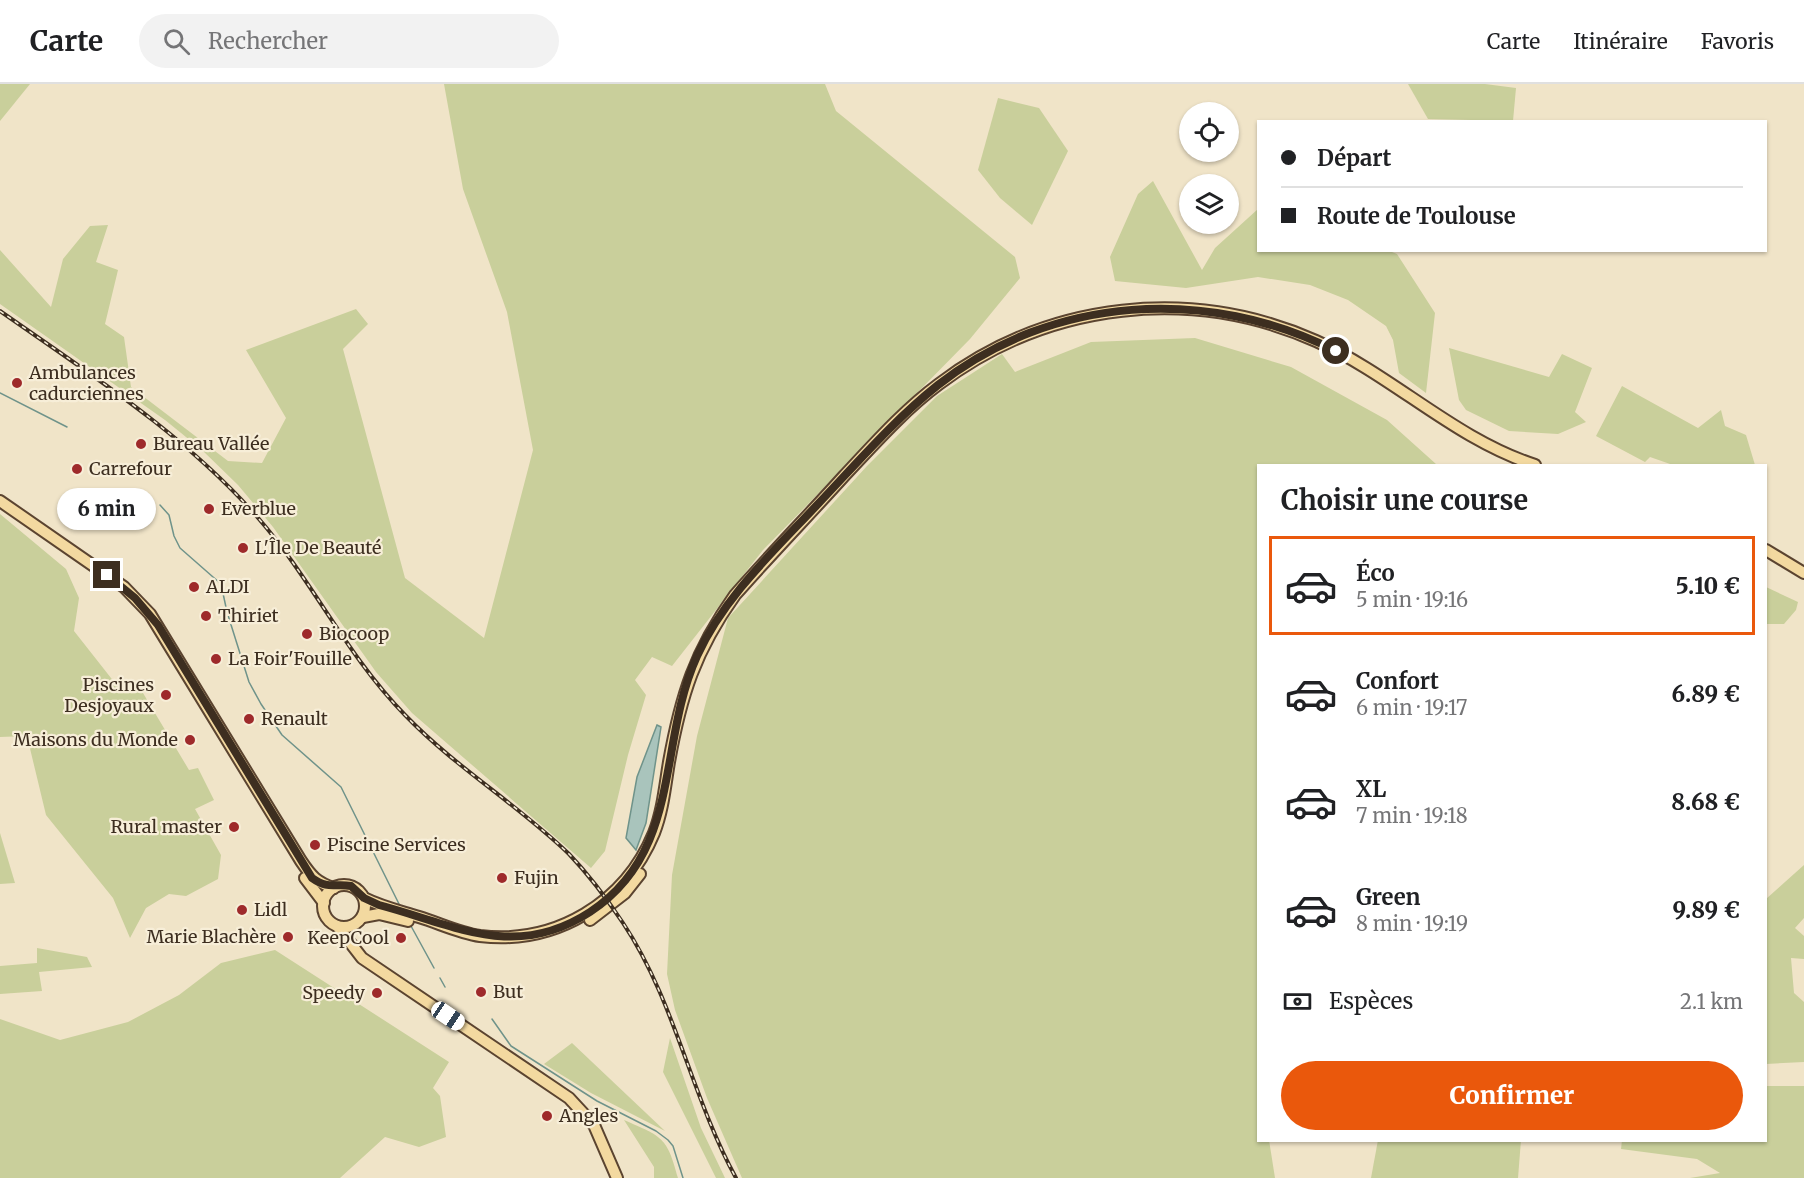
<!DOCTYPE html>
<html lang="fr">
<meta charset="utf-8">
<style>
body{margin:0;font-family:Merriweather,serif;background:#f2f2f2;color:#202124;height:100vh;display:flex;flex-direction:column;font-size:22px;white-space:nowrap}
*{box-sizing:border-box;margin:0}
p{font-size:20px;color:#757577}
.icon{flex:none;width:33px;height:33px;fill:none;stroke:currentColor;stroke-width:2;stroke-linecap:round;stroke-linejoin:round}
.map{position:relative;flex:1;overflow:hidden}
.sheet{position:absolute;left:1257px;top:380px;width:510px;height:678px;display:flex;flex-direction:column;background:#fff;border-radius:0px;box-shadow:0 2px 4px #0004}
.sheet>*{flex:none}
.hud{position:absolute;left:1257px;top:36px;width:510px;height:132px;border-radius:0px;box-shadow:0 2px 4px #0004;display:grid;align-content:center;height:132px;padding:0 24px;background:#fff}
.buttons{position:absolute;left:1179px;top:18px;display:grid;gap:12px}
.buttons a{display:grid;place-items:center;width:60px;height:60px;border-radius:50%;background:#fff;box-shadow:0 2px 4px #0004;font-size:30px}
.end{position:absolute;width:27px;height:27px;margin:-14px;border:8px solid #3d2e20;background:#fff;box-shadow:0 0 0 3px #fff}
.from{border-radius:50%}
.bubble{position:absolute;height:42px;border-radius:21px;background:#fff;box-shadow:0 2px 4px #0004;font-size:20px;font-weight:800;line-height:42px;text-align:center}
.car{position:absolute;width:18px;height:36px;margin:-18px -9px;border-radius:8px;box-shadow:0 0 4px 2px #0007;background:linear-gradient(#fff 24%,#345 0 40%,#fff 0 76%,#345 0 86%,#fff 0)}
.hud b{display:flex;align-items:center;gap:21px;height:57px;font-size:22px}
.hud b+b{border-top:2px solid #e0e0e0}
.hud i{width:15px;height:15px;background:#202124}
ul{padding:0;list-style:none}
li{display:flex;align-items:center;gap:18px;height:99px;margin:0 12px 9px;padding:0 12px;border:3px solid transparent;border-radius:0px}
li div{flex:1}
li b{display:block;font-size:22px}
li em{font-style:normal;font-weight:800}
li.on{border-color:#ea580c}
li>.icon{width:54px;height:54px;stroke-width:1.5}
h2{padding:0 24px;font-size:27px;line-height:72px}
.pay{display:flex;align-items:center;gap:15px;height:66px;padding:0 24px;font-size:22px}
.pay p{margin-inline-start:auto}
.primary-button{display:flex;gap:12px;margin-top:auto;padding:12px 24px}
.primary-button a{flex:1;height:69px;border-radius:36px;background:#ea580c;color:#fff;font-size:24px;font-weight:800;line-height:69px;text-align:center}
header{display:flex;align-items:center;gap:36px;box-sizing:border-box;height:84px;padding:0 30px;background:#fff;border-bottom:2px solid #e0e0e0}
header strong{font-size:28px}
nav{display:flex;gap:33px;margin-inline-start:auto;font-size:21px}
.search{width:420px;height:54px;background:#f2f2f2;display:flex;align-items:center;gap:15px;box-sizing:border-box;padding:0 21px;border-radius:33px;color:#757577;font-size:22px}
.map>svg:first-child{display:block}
.green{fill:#c9cf9b}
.water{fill:#a9c4bc;stroke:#6f938a;stroke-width:1.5}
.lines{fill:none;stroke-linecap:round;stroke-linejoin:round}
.stream{stroke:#6f938a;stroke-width:1.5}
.primary-casing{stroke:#5b4430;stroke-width:14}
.primary{stroke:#f3d9a0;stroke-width:10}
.rail-casing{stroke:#3d2e20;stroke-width:4}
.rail{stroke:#f7eed8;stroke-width:1.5;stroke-dasharray:4.5;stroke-linecap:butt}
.route{stroke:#3d2e20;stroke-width:8}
.poi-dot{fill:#9e2a2b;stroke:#f7eed8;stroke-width:2}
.labels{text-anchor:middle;stroke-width:4.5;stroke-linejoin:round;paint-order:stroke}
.poi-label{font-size:18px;fill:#3d2e20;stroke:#f7eed8;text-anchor:start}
</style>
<header>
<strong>Carte</strong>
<div class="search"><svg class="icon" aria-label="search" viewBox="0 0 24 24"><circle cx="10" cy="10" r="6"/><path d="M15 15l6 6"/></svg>Rechercher</div>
<nav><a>Carte</a><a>Itinéraire</a><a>Favoris</a></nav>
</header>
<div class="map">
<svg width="1804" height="1094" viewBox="0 0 1804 1094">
<rect width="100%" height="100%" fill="#f0e4c8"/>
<g class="green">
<polygon points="0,0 30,0 0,37"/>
<polygon points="444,0 825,0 836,27 1015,173 1020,194 970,255 763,466 672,582 652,573 635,596 646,611 628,671 605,767 591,784 412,629 376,588 273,443 238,401 202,366 165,336 0,220 0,166 51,223 63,175 90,142 108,141 96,178 118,186 105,240 124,253 131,303 228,377 262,379 286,334 246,266 356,225 368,240 343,265 405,494 484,554 533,366 507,228 463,105"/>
<polygon points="1408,0 1485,0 1516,4 1513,37 1428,35"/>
<polygon points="998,14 1039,24 1068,67 1032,141 1000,114 978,86"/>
<polygon points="1153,97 1202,186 1215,164 1258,125 1258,166 1387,166 1397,170 1435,229 1426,309 1399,289 1393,256 1386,242 1348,216 1310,201 1258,193 1186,204 1115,197 1110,173 1138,110"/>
<polygon points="1195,254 1291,283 1387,336 1436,380 1258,381 1258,1056 1269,1056 1275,1094 742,1094 707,1014 675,926 667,890 672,791 697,652 728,534 867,382 937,312 1002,270 1015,288 1091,258"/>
<polygon points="1449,264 1549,293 1562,270 1592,284 1575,328 1586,338 1558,350 1509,347 1466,326 1459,316"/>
<polygon points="1622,302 1698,344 1721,326 1725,342 1746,351 1755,381 1673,381 1650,373 1645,378 1596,352"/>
<polygon points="0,430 66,485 79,514 74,547 122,608 137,599 189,686 198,684 214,716 195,725 221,771 218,795 186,812 169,810 146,824 130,854 113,814 46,731 27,652 0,653"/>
<polygon points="1766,503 1798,518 1796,526 1784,540 1766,540"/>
<polygon points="0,749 15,799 0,800"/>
<polygon points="1804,781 1804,834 1795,844 1804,852 1804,875 1791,874 1794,909 1804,918 1804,978 1766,980 1766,815"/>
<polygon points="37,864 87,873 92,883 39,888 42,907 0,910 0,882 37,879"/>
<polygon points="275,866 449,978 433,1004 440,1012 446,1053 419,1063 385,1053 340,1094 0,1094 0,935 60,956 128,938 179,911 221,879"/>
<polygon points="670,954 701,1044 725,1094 716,1094 663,988"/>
<polygon points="572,959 665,1047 591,1009 544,980"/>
<polygon points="1766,1002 1804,1002 1804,1094 1690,1094 1720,1089 1697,1075 1621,1065 1622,1056 1766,1056"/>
<path d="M624,1036C663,1053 667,1053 678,1094H654V1083Z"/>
<polygon points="1378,1056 1521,1056 1518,1094 1371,1094"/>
</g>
<polygon class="water" points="657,641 661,643 646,739 636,766 626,754 637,693"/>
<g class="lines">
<g class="stream">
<polyline points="0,309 67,343"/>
<polyline points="160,421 169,431 174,452 180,464 221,500 227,528 249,598 261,620 282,651 341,703 400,822"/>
<polyline points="411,842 434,884"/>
<polyline points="440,894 445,903"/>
<polyline points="492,935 511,962 597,1017 656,1047 668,1056 673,1062 683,1094"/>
</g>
<defs>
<g id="primary">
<path d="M0,417L124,503L150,530L301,777C311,792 317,799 334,804"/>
<polyline points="1766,466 1804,489"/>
<polyline points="305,794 324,819"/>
<circle cx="344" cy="822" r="21"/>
<path d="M364,814C382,823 400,827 419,833C439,839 459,849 480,852C556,861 625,819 654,749C663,726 665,702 669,678C681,611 695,567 735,511C770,471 808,432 844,392C874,360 904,326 939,300C1049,217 1192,202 1316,257C1394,292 1453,354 1535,381"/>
<polyline points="363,833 379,830 408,837"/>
<polyline points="590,836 625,809 640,790"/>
<polyline points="338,843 362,874 569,1014 594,1041 617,1094"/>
</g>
</defs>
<use href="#primary" class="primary-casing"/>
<use href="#primary" class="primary"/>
<defs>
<path id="rail" d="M0,227C90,290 186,351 259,435C312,496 347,572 405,631C455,683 517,720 569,770C589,791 607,815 623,839C675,917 691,1012 736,1094"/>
</defs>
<use href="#rail" class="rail-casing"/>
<use href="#rail" class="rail"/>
</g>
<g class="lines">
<path class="route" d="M107,491L135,514L158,541L312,794C329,806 334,799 351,802L364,814L379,821C455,841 515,877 590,828C683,767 657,660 697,572C724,513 774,467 818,420C857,379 894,336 938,301C1052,211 1208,202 1336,267"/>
</g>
<g class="poi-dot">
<circle cx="17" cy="299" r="6"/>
<circle cx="141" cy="360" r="6"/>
<circle cx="77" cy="385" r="6"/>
<circle cx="209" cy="425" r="6"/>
<circle cx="243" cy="464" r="6"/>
<circle cx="194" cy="503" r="6"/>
<circle cx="206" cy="532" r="6"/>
<circle cx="307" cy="550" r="6"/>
<circle cx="216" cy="575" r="6"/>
<circle cx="166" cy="611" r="6"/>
<circle cx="249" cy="635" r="6"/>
<circle cx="190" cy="656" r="6"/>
<circle cx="234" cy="743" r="6"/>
<circle cx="315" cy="761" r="6"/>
<circle cx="502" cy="794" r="6"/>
<circle cx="242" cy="826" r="6"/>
<circle cx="288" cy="853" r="6"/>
<circle cx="401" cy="854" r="6"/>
<circle cx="481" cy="908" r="6"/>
<circle cx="377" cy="909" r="6"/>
<circle cx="547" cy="1032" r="6"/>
</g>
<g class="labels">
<g class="poi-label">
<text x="29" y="295">Ambulances<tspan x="29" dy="21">cadurciennes</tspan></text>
<text x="153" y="366">Bureau Vallée</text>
<text x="89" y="391">Carrefour</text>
<text x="221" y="431">Everblue</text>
<text x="255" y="470">L'Île De Beauté</text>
<text x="206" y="509">ALDI</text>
<text x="218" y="538">Thiriet</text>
<text x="319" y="556">Biocoop</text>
<text x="228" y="581">La Foir'Fouille</text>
<text x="154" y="607" text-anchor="end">Piscines<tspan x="154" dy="21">Desjoyaux</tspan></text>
<text x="261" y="641">Renault</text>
<text x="178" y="662" text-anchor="end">Maisons du Monde</text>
<text x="222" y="749" text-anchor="end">Rural master</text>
<text x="327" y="767">Piscine Services</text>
<text x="514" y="800">Fujin</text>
<text x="254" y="832">Lidl</text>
<text x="276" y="859" text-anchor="end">Marie Blachère</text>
<text x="389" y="860" text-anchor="end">KeepCool</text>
<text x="493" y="914">But</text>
<text x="365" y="915" text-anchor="end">Speedy</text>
<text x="559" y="1038">Angles</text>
</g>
</g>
</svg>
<div class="buttons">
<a><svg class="icon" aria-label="locate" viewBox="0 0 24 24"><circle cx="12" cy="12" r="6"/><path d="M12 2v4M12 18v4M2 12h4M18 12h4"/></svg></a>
<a><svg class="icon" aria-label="layers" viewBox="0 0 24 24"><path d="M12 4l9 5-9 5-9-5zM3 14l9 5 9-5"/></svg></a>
</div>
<i class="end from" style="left:1336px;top:267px"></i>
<i class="end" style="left:107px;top:491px"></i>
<div class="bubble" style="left:57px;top:404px;width:99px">6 min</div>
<i class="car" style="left:448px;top:932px;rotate:124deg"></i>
<div class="hud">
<b><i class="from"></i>Départ</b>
<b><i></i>Route de Toulouse</b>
</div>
<section class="sheet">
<h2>Choisir une course</h2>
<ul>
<li class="on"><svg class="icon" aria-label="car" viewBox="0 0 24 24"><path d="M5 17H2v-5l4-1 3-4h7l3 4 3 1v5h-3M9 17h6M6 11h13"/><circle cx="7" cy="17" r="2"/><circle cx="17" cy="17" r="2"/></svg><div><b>Éco</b><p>5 min · 19:16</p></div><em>5.10 €</em></li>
<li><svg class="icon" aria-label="car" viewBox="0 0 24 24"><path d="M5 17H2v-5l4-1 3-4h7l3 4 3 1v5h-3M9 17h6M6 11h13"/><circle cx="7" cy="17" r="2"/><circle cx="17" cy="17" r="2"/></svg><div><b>Confort</b><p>6 min · 19:17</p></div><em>6.89 €</em></li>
<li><svg class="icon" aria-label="car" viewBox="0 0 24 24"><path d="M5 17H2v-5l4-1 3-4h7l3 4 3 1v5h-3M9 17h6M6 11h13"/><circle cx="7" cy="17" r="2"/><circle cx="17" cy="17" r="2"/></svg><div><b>XL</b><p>7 min · 19:18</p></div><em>8.68 €</em></li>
<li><svg class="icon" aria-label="car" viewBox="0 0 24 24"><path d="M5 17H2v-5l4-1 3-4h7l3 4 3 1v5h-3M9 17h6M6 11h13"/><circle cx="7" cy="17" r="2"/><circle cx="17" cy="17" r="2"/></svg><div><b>Green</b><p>8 min · 19:19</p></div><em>9.89 €</em></li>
</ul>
<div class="pay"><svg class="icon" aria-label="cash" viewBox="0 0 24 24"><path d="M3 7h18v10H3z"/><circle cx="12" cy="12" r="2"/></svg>Espèces<p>2.1 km</p></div>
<div class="primary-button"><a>Confirmer</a></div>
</section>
</div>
